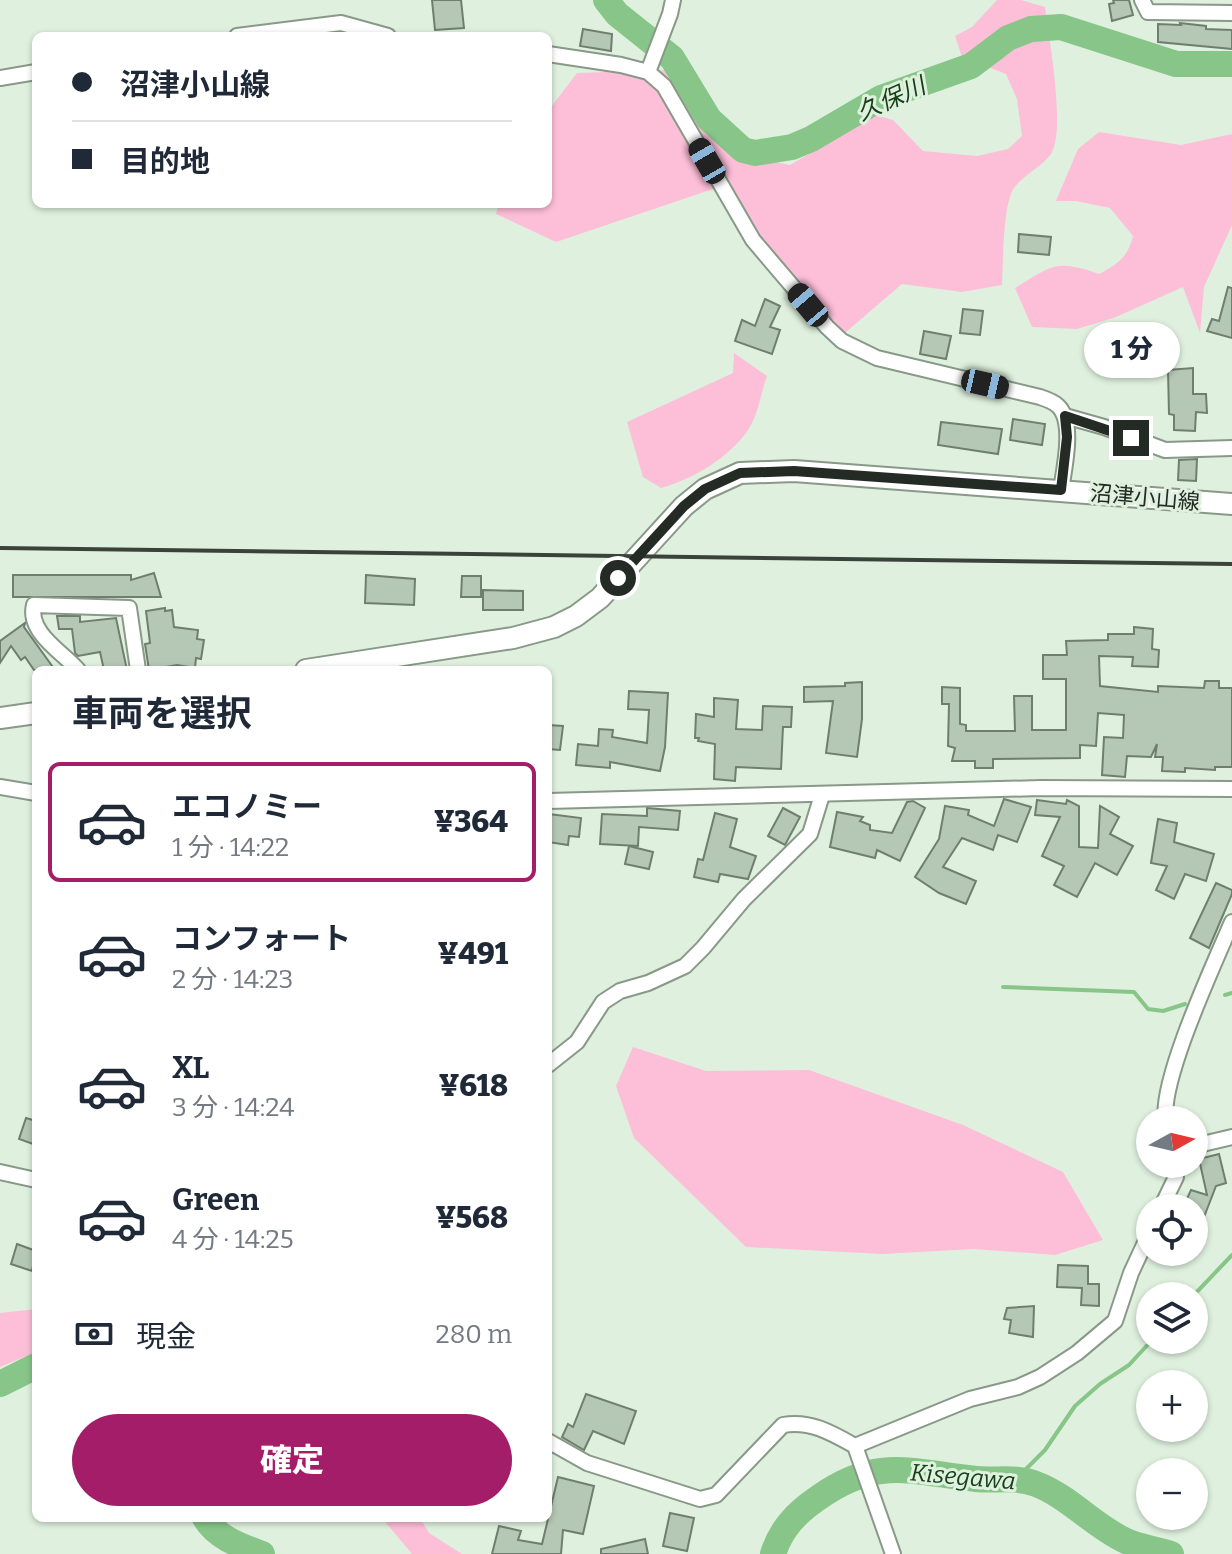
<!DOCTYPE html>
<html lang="ja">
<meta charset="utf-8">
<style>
body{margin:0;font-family:Bitter,"Noto Sans JP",serif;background:#f6f6f7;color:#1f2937;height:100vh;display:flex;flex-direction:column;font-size:30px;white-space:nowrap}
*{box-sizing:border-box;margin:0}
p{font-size:26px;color:#747a83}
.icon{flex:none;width:44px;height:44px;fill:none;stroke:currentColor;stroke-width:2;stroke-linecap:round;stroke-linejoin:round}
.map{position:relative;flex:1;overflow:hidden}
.panel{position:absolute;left:32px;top:666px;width:520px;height:856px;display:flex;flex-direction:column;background:#fff;border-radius:12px;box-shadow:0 2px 6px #0004}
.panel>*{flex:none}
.banner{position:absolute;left:32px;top:32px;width:520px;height:176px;border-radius:12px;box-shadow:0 2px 6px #0004;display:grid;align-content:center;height:176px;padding:0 40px;background:#fff}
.needle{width:52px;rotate:82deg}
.controls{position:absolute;left:1136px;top:1106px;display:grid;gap:16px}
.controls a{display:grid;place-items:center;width:72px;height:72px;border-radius:50%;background:#fff;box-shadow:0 2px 6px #0004;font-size:40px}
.end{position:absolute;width:36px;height:36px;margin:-18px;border:10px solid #242b24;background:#fff;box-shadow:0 0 0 4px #fff}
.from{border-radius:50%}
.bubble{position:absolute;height:56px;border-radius:28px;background:#fff;box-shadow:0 2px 6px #0004;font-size:26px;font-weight:800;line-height:56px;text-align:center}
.car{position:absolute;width:24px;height:48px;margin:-24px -12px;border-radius:10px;box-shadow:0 0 6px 2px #0007;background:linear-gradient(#222 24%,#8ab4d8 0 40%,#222 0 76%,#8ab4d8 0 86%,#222 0)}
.banner b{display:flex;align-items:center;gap:28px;height:76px;font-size:30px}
.banner b+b{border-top:2px solid #e0e1e3}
.banner i{width:20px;height:20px;background:#1f2937}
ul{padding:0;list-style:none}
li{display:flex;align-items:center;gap:24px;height:120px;margin:0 16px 12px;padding:0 24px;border:4px solid transparent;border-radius:12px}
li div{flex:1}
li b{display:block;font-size:30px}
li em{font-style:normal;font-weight:800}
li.selected{border-color:#a31d69}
li>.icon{width:72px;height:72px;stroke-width:1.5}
h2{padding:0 40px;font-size:36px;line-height:96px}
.pay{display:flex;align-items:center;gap:20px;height:88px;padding:0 40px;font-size:30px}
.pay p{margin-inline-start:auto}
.cta{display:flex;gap:16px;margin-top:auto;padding:16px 40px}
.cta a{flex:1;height:92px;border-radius:48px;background:#a31d69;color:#fff;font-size:32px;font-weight:800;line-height:92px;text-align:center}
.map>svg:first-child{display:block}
.green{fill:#fdbed8}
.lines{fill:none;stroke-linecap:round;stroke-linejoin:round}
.stream{stroke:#87c688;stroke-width:4}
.river{stroke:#87c688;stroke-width:26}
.building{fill:#b5c7b5;stroke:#6f7f6f;stroke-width:2}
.street-casing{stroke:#898;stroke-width:18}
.secondary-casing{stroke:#898;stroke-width:24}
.street{stroke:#fff;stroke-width:14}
.secondary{stroke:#fff;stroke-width:20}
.rail{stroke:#3a423a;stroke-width:4}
.route{stroke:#242b24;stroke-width:10}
.labels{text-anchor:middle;stroke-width:6;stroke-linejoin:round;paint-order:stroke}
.street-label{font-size:22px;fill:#242b24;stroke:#dff1de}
.water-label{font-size:24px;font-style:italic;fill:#154118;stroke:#dff1de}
</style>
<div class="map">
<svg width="1232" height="1554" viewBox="0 0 1232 1554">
<rect width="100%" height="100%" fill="#dff1de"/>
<g class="green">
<path d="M997,0H1021L1045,7C1049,38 1066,131 1051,154C1043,166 1023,175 1014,188C1003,202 1003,265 1002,285L962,292L902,284L839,338L722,186L556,242L496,214L499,204H548V111L577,73L668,70L751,157L790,165L876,115L893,120L923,151L977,156L1008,149L1022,136L1017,99L1006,74L962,57L955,36L972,27Z"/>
<path d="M1099,132L1181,145L1232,134V225L1204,287L1200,333L1183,287L1116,317L1077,329L1032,327L1015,288C1053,265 1056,259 1099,274C1118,264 1128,257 1133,236L1110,208L1076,201H1056L1078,149Z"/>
<path d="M734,353L767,376C761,392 758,416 748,430C729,458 693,479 661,488L643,477L627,422L733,373Z"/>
<polygon points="633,1047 706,1071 809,1070 963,1125 1063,1172 1103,1240 1055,1255 974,1249 882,1254 746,1247 634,1138 616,1086"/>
<polygon points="36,1309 36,1352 0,1367 0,1313"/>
<polygon points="382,1518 420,1518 429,1533 462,1554 412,1554"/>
</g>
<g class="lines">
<g class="stream">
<polyline points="1003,987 1134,992 1148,1009 1163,1011 1185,1004"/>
<polyline points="1225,995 1232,993"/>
<polyline points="1193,1296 1232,1255"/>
<polyline points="1017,1478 1045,1450 1075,1406 1100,1384 1129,1365 1152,1340"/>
</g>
<g class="river">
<polyline points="606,0 617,14 672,58 709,119 743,150 755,153 792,147 811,139 881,98 971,66 1008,38 1031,29 1061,27 1176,64 1232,64"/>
<polyline points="0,1384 36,1366"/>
<path d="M205,1518C217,1538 241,1546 262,1554"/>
<path d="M773,1554C781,1529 796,1513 818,1498C877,1456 910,1472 976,1479C996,1481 1016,1476 1036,1484C1068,1496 1093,1525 1124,1540C1138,1547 1156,1549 1171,1554"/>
</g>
</g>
<g class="building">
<polygon points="432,0 461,0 464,28 435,30"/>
<polygon points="1113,0 1129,0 1133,15 1112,21 1109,4 1114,3"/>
<polygon points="1180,23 1206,26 1206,29 1232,30 1232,49 1158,42 1158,24 1181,25"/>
<polygon points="583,29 612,34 611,51 580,46"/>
<polygon points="1019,234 1051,237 1049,255 1018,252"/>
<polygon points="1228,287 1232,288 1232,338 1207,331 1212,319 1219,321"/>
<polygon points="765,299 780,306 770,327 780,330 772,354 735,341 742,320 755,326"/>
<polygon points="963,309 983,311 980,335 960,333"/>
<polygon points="924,331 951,336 946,359 920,354"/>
<polygon points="1193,368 1193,394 1206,394 1207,413 1196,412 1195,431 1174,430 1174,415 1169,414 1168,370"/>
<polygon points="1013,419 1045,424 1042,445 1010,440"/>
<polygon points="941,422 1002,429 998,454 938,445"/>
<polygon points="1197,459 1196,481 1178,480 1179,460"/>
<polygon points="154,573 161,597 13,597 13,575 131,575 131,580"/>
<polygon points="366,575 415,579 414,605 365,603"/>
<polygon points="462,576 481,576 481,597 461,597"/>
<polygon points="483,590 523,591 523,610 483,610"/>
<polygon points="165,608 165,611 172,610 174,627 198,630 197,639 204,640 201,659 196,658 195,668 177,665 149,670 145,644 150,643 146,611"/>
<polygon points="57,616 80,616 80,622 116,618 127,670 104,670 100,652 78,656 75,653 72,629 59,629"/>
<polygon points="25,623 24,627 55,670 34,670 25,657 21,660 11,646 0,663 0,641"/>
<polygon points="1134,627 1153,629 1152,649 1159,650 1158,667 1132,666 1133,657 1099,656 1100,686 1158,692 1158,686 1204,688 1205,681 1219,681 1219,688 1232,688 1232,767 1215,767 1215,770 1185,768 1185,772 1162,771 1163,757 1155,757 1157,744 1151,757 1127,756 1125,777 1102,775 1104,737 1123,738 1124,715 1098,713 1096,746 1080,745 1080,758 993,759 993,768 975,768 975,761 952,761 955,748 948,746 949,704 942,704 942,687 960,688 960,724 966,725 966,731 1015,731 1014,696 1032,696 1032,730 1066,730 1066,679 1043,679 1043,655 1067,655 1066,641 1108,640 1108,634 1134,634"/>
<polygon points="862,682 862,719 857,757 826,753 833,701 804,702 804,687 845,686 845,683"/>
<polygon points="629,691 668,693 665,747 660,771 610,762 610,768 576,765 578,744 598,746 599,729 613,730 612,737 647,743 649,710 628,709"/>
<polygon points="714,698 738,700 736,729 762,730 763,706 792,707 791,727 783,727 781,769 736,767 735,781 714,779 715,744 698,741 699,738 695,738 696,714 714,717"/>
<polygon points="548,725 563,726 560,750 548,749"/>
<polygon points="1004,799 1031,807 1017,842 998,835 993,850 962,838 943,867 976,881 966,904 939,893 915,877 939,839 945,806 969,810 968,815 994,826"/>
<polygon points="1037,800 1066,804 1067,800 1079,806 1079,847 1098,848 1100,806 1119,817 1110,834 1133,846 1117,875 1095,863 1077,897 1054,885 1064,866 1042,856 1060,817 1035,815"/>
<polygon points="913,801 925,808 900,861 877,850 875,858 830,847 837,812 863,817 860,821 870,825 870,830 892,833 907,802"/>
<polygon points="647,808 680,811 678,830 639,827 638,846 600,844 602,814 647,816"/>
<polygon points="783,808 800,817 785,845 768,836"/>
<polygon points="715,813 737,819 730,847 756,856 748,879 720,874 718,882 694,877 698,859 703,860"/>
<polygon points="549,814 581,818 579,837 569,836 568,845 548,842"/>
<polygon points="1158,819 1177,823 1174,842 1214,854 1206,881 1185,874 1174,899 1156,890 1167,866 1151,863"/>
<polygon points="629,846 653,852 649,869 625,864"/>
<polygon points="1216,883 1232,890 1232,894 1209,948 1190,938"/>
<polygon points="26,1118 36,1121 36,1145 19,1139"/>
<polygon points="1219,1154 1226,1183 1216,1186 1194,1243 1194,1208 1184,1205 1191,1190 1207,1195 1199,1159"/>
<polygon points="17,1244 36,1251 32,1271 11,1264"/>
<polygon points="1058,1265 1088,1266 1088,1284 1099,1284 1099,1306 1081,1305 1082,1288 1057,1287"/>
<polygon points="1034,1306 1033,1337 1009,1333 1011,1320 1004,1319 1007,1308"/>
<polygon points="586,1394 636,1411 624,1444 593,1431 584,1450 562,1437 568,1424 573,1427"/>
<polygon points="558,1477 594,1486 583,1534 563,1530 561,1554 492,1554 499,1526 521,1531 518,1540 542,1544"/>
<polygon points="670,1513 694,1518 687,1551 663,1546"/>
<polygon points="645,1539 648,1554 601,1554 601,1549"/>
</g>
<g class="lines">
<defs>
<g id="street">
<polyline points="1142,0 1148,12 1232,13"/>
<polyline points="237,36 341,23 388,36"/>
<path d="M548,54L621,65L648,72L664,86L753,240L827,327L842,341L877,358L1040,397C1046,399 1054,402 1058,406C1075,422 1064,469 1061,490"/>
<polyline points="648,72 670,14 673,0"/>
<polyline points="0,78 36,72"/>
<polyline points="1065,416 1104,427 1165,450 1232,448"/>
<path d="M78,670C64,653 27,633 34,605L129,608L138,670"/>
<polyline points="0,787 36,793"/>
<polyline points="548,801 1041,788 1232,789"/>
<polyline points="548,1065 577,1042 603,1002 620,991 648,983 685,966 703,948 744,899 810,834 822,795"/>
<path d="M1166,1120C1159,1082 1215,962 1232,922"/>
<polyline points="1194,1146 1232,1137"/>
<polyline points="0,1172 36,1180"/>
<polyline points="1161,1208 1176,1177 1175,1164"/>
<path d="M548,1441L587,1463L700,1499L716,1495L783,1425C810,1420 832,1433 855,1446L893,1554"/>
<polyline points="855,1446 970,1399 1018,1387 1040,1377 1077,1353 1115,1321 1131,1273 1150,1232"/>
</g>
<g id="secondary">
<polyline points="306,670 513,638 554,627 576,616 600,598 684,506 705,489 740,473 794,471 1232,504"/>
<polyline points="0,718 36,713"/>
</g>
</defs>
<use href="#street" class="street-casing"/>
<use href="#secondary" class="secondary-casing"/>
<use href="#street" class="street"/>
<use href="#secondary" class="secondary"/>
<polyline class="rail" points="0,548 1232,564"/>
</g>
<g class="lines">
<polyline class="route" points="618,578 684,506 705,489 740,473 794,471 1061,490 1067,437 1065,416 1131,438"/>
</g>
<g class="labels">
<g class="street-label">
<text transform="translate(1145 497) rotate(5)" y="8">沼津小山線</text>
</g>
<g class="water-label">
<text transform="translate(891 99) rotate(-24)" y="8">久保川</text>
<text transform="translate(963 1477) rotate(5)" y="8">Kisegawa</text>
</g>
</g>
</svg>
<div class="controls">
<a><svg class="needle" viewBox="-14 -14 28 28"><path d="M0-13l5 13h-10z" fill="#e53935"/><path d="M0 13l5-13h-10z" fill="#747a83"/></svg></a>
<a><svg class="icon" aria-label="locate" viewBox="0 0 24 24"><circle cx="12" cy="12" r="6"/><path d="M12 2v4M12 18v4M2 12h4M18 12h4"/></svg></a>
<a><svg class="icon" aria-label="layers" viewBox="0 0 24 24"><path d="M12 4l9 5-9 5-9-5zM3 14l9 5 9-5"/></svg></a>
<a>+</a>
<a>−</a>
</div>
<i class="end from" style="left:618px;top:578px"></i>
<i class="end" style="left:1131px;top:438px"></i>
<div class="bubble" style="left:1084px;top:322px;width:96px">1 分</div>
<i class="car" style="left:707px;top:161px;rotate:330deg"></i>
<i class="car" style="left:808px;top:305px;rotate:320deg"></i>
<i class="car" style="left:985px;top:384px;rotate:103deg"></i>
<div class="banner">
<b><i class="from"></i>沼津小山線</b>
<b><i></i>目的地</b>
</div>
<section class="panel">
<h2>車両を選択</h2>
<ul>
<li class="selected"><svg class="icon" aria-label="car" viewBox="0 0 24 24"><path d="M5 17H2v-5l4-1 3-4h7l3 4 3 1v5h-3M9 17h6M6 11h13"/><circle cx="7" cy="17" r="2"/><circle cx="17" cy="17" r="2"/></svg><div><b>エコノミー</b><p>1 分 · 14:22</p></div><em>¥364</em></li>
<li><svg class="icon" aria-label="car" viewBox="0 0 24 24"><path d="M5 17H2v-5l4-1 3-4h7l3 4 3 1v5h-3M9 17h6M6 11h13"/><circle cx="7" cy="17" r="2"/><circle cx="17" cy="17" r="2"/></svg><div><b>コンフォート</b><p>2 分 · 14:23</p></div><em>¥491</em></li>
<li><svg class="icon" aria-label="car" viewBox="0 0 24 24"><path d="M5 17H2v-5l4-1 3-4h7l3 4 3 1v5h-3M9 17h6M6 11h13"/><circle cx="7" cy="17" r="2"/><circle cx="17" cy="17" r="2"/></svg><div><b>XL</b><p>3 分 · 14:24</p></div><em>¥618</em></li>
<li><svg class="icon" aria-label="car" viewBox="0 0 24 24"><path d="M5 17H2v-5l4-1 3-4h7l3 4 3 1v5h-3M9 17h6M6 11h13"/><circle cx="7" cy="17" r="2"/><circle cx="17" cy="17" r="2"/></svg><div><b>Green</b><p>4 分 · 14:25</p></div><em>¥568</em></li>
</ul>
<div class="pay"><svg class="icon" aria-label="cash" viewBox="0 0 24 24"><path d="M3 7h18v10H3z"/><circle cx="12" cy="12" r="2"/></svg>現金<p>280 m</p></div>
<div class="cta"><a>確定</a></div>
</section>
</div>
